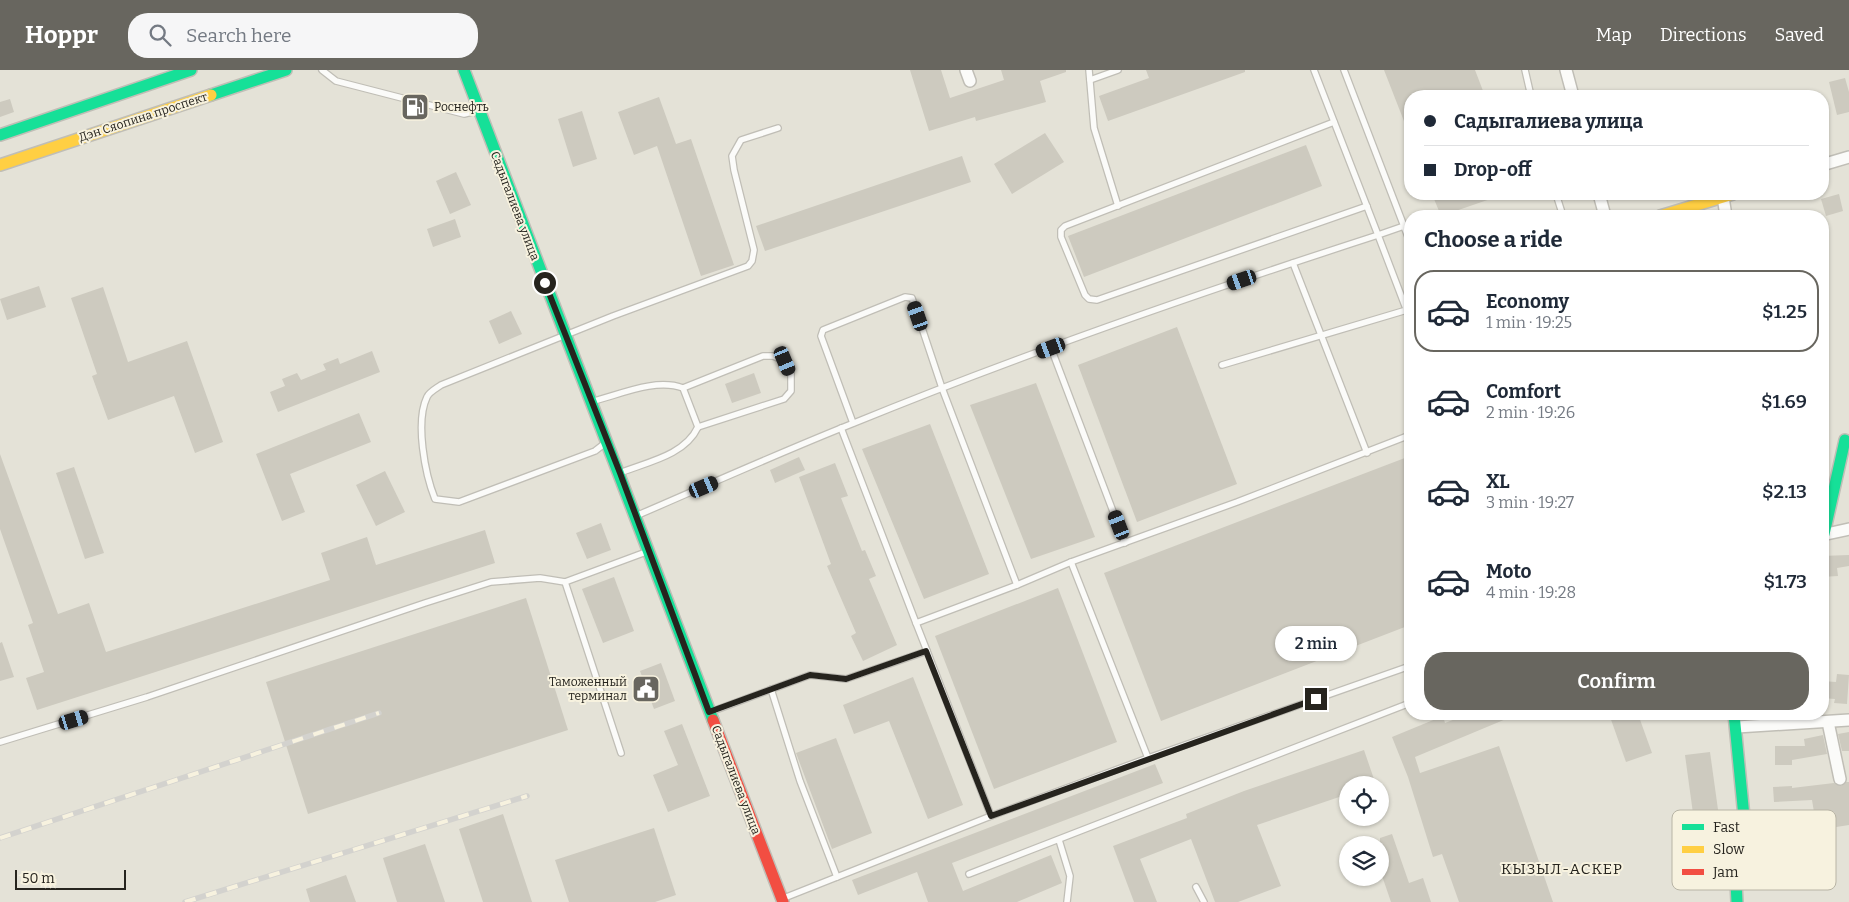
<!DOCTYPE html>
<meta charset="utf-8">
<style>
body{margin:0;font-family:Bitter,serif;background:#f6f6f7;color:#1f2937;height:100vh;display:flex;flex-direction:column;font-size:19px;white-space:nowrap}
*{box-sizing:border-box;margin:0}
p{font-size:16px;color:#747a83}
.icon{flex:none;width:28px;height:28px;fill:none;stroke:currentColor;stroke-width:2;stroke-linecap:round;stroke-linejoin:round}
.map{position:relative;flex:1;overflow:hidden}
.sheet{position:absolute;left:1404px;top:140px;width:425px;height:510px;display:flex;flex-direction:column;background:#fff;border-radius:20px;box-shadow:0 1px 4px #0004}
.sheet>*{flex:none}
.banner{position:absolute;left:1404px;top:20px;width:425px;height:110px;border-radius:20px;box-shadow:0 1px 4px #0004;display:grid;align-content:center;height:110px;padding:0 20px;background:#fff}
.buttons{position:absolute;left:1339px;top:706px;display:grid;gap:10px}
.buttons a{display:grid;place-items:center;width:50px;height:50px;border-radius:50%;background:#fff;box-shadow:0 1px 4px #0004;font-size:25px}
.scale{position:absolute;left:15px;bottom:12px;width:111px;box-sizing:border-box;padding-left:5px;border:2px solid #26241e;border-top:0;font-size:14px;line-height:18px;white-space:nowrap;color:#26241e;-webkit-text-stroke:4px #f7f2df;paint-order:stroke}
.end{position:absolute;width:22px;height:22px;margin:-11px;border:6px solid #26241e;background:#fff;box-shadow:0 0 0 2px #fff}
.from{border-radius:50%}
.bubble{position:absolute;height:35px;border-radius:18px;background:#fff;box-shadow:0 1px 4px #0004;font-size:16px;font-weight:600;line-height:35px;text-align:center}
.car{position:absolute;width:15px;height:30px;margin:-15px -8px;border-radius:6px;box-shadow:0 0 4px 1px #0007;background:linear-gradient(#222 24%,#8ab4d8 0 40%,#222 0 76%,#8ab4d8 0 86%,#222 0)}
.banner b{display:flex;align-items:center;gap:18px;height:48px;font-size:19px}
.banner b+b{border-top:1px solid #e0e1e3}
.banner i{width:12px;height:12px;background:#1f2937}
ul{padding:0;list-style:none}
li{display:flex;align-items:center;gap:15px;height:82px;margin:0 10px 8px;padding:0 10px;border:2px solid transparent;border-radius:20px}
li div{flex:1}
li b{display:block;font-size:19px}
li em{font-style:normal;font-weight:600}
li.current{border-color:#68665f}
li>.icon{width:45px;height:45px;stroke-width:1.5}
h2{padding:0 20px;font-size:22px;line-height:60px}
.cta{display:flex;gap:10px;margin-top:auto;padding:10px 20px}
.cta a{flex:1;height:58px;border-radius:20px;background:#68665f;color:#fff;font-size:20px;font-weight:600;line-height:58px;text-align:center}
header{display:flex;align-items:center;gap:30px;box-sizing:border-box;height:70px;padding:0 25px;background:#68665f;color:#fff}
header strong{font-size:24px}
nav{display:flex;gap:28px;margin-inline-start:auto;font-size:18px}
.search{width:350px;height:45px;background:#f6f6f7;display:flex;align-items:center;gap:12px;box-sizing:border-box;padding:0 18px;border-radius:20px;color:#747a83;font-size:19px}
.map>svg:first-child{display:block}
.building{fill:#cdcabf}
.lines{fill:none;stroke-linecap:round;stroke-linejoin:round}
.lane-casing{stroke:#c0beb6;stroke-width:8}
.street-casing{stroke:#c0beb6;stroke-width:14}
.fast-casing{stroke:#c0beb6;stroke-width:14}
.slow-casing{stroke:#c0beb6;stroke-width:14}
.jam-casing{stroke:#c0beb6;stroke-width:14}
.lane{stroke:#fbfbf9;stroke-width:5.5}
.street{stroke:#fbfbf9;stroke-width:11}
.fast{stroke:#16e098;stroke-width:11}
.slow{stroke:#ffcf43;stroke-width:11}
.jam{stroke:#f24e42;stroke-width:11}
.rail-casing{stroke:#d3d2ce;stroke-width:5.5}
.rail{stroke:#f7f2df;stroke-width:4;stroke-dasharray:11;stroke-linecap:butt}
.route{stroke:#26241e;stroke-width:6}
.labels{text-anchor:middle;stroke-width:4;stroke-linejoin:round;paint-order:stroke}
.poi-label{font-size:12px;fill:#26241e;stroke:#f7f2df;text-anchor:start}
.street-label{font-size:12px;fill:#26241e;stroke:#f7f2df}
.quarter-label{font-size:15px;letter-spacing:1px;fill:#26241e;stroke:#f7f2df}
.key{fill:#f7f2df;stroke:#b8b4a5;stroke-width:1}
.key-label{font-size:14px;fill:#26241e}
</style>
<header>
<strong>Hoppr</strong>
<div class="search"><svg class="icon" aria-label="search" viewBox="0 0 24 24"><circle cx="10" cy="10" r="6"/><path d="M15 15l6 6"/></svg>Search here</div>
<nav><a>Map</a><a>Directions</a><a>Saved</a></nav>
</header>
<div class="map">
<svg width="1849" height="832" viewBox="0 0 1849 832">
<rect width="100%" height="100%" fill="#e4e2d7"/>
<g class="building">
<polygon points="910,0 941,0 950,28 1004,10 1001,0 1066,0 1066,2 1040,11 1046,32 976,51 975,47 929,61"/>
<polygon points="1146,0 1245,0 1245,2 1108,51 1099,26 1149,8"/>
<polygon points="1384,0 1475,0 1485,26 1410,26 1409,64"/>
<polygon points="1845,8 1849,22 1849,42 1837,45 1829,12"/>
<polygon points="659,27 676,74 691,69 734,195 701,206 657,76 634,85 618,42"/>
<polygon points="10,29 14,42 0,47 0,32"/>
<polygon points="582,41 597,89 573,97 558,49"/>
<polygon points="1045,63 1064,92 1012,124 994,94"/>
<polygon points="1306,75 1322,116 1084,207 1068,166"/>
<polygon points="962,86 971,112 765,181 756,156"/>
<polygon points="456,102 471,135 450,144 436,111"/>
<polygon points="1432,124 1502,124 1502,125 1441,146"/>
<polygon points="1839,124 1843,141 1826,146 1821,129"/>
<polygon points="455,149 461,167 433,177 427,159"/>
<polygon points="39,216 46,237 7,250 0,229"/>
<polygon points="103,217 128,292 187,271 223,372 195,383 174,326 108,350 92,306 97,304 71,228"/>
<polygon points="511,241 522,264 499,274 489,251"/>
<polygon points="1177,257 1237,414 1137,452 1078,295"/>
<polygon points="372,281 380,302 278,342 270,322 285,316 282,309 297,303 301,310 326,300 323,294 338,288 340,294"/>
<polygon points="754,303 761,323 732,333 725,314"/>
<polygon points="1036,313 1095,467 1031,489 970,335"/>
<polygon points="359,343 371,372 290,404 305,442 282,451 256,384"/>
<polygon points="930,354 989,504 924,529 862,379"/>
<polygon points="0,384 58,544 89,533 106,582 330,510 321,483 367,467 376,495 485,460 495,493 37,640 26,608 44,602 28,555 33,553 0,459"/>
<polygon points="1410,386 1410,555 1161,651 1104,503"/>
<polygon points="799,387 805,400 775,413 770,400"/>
<polygon points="835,393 848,426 841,428 862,481 865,480 876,506 869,509 897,575 863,591 851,566 856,563 827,496 831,494 799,407"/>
<polygon points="74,397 104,483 85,489 56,403"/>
<polygon points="385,401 405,442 376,456 356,415"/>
<polygon points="601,453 611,480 587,489 576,463"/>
<polygon points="1849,485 1849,496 1837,498 1838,506 1822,507 1822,486"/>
<polygon points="614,507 634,561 603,573 582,519"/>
<polygon points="1058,518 1117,672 994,719 935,566"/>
<polygon points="526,528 568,660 308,744 266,612"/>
<polygon points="2,572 14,607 0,611 0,573"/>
<polygon points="661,593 675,631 654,639 640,601"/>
<polygon points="1837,604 1849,605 1847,634 1834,633 1835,629 1822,628 1822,611 1836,612"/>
<polygon points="913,607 963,735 928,749 889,651 854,664 843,635"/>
<polygon points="1468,644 1518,644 1415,687 1420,703 1499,676 1553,832 1459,832 1442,784 1433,787 1408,707 1392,667 1443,646 1445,653"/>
<polygon points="1609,644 1638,644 1652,683 1626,692"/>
<polygon points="682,654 710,726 668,742 653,705 678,695 664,661"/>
<polygon points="1849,662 1849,681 1842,681 1838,664"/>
<polygon points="1823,665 1827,684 1792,690 1792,695 1775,695 1775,676 1805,676 1804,669"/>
<polygon points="836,668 872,763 832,779 796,683"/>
<polygon points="1364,680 1376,715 1348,715 1348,724 1257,755 1281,816 1238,832 1215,832 1191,769 1140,789 1157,832 1134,832 1113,776 1187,748 1186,744 1244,721"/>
<polygon points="1710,682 1720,754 1695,758 1685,685"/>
<polygon points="1155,694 1163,713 952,793 963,821 1051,785 1062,813 1017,832 928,832 917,802 858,825 852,810"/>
<polygon points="1846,712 1849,712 1849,755 1817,760 1812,730 1774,732 1773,717 1792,716 1792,718 1834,713 1841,716"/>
<polygon points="503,744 532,832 483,832 459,759"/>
<polygon points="654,758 676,825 655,832 569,832 555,790"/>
<polygon points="1392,764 1409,813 1423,808 1431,832 1391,832 1380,800 1380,768"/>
<polygon points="425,774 445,832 397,832 383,788"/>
<polygon points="346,805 356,832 310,832 306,819"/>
</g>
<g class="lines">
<defs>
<g id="lane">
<polyline points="322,0 336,11 464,44 476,41"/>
<polyline points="1089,0 1094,58 1118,136"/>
<polyline points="1344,0 1410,172"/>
<polyline points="1525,0 1531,26"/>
<polyline points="1090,10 1118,0"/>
<polyline points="1334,52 1065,156 1061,160 1061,167 1085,225 1089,229 1097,230 1367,136"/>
<polyline points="1556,124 1563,146"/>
<polyline points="1404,156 1378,165 1410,249"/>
<polyline points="1293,193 1367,383"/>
<polyline points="1051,278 1125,473"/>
<polyline points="1222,295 1410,239"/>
<polyline points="683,318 763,286 773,286 785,291 791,303 791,321 784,329 698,357"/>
<path d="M594,331C621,324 656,308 683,318L698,357C685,385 648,392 622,402"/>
<polyline points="853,353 821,266 823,260 905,227 912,228 942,318 1017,515"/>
<polyline points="841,358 916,553 1017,515 1071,492 1237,432 1410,365"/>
<path d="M604,374L595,381L459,432L435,429C425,404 415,352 427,327C429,322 437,318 441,315L613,246L748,196L752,191L754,180L734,100L732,86L741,70L778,58"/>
<path d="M638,445C710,414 781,382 854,353C1025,283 1202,222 1378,165L1314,0"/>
<polyline points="1071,492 1148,688"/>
<polyline points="565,512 621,683"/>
<polyline points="927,581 991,746"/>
<polyline points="771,619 800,711 837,807"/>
<polyline points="713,641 810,605 846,609 927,581 916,553"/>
<polyline points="0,672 147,627 425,533 491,512 540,508 565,512 646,482"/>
<polyline points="1059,770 1070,806 1067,832"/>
<polyline points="969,804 1410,633"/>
<polyline points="1196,817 1204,832"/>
<polyline points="784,828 991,746 1148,688 1410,596"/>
</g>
<g id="street">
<polyline points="966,0 970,11"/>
<polyline points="1566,0 1573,26"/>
<polyline points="1822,95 1849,87"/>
<polyline points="1599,124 1605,146"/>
<polyline points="1723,127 1726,146"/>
<polyline points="1822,465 1849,459"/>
<polyline points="1828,652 1840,709"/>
<polyline points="1737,657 1849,650"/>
</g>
<g id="fast">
<polyline points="464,0 713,650"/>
<polyline points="211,25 286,0"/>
<polyline points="0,65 191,0"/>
<polyline points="1824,464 1845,370"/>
<polyline points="1734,644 1745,757 1736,812 1737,832"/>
</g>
<g id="slow">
<polyline points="0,95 211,25"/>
<polyline points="1660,146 1733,124"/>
</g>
<polyline id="jam" points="713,650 783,832"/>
</defs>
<use href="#lane" class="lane-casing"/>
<use href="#street" class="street-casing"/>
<use href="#fast" class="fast-casing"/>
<use href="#slow" class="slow-casing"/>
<use href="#jam" class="jam-casing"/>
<use href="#lane" class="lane"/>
<use href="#street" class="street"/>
<use href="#fast" class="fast"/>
<use href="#slow" class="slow"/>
<use href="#jam" class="jam"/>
<defs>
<g id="rail">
<polyline points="0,768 379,643"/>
<polyline points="185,832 527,726"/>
</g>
</defs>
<use href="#rail" class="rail-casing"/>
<use href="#rail" class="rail"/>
</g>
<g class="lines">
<polyline class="route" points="545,213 620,403 709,642 810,605 846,609 926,581 991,746 1316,629"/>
</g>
<defs>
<symbol id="fuel-square" viewBox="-11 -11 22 22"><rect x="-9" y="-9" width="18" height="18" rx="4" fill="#68665f" stroke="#f7f2df"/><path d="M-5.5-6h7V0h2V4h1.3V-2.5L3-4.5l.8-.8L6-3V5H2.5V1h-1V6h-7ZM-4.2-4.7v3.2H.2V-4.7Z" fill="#fff"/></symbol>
<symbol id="civic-square" viewBox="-11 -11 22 22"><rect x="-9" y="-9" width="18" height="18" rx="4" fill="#68665f" stroke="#f7f2df"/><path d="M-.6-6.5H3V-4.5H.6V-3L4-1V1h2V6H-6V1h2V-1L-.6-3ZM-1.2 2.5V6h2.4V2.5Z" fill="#fff"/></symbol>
</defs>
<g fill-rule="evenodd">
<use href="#fuel-square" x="399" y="21" width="32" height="32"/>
<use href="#civic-square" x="630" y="603" width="32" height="32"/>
</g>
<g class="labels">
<g class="poi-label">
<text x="434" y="41">Роснефть</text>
<text x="627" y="616" text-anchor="end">Таможенный<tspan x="627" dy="14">терминал</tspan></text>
</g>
<g class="street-label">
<text transform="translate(143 47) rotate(-18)" y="4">Дэн Сяопина проспект</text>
<text transform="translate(515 136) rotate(69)" y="4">Садыгалиева улица</text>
<text transform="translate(736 710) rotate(69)" y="4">Садыгалиева улица</text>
</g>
<g class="quarter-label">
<text x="1562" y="804">КЫЗЫЛ-АСКЕР</text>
</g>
</g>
<rect x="1672" y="740" width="164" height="80" rx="8" class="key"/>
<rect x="1682" y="754" width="22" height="6" fill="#16e098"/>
<rect x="1682" y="776" width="22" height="7" fill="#ffcf43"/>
<rect x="1682" y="799" width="22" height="6" fill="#f24e42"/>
<g class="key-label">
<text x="1713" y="762">Fast</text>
<text x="1713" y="784">Slow</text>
<text x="1713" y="807">Jam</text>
</g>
</svg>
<div class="buttons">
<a><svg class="icon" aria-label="locate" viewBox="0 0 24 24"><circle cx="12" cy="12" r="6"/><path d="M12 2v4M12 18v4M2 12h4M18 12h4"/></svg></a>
<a><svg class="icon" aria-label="layers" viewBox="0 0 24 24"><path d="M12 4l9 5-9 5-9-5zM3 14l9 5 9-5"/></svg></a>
</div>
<div class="scale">50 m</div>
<i class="end from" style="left:545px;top:213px"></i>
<i class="end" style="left:1316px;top:629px"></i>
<div class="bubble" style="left:1275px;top:556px;width:82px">2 min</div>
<i class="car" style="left:1242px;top:210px;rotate:251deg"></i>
<i class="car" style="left:918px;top:246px;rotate:341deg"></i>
<i class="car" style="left:1051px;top:278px;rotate:250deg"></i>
<i class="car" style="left:785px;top:291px;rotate:157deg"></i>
<i class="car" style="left:704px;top:417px;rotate:67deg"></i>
<i class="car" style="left:1119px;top:455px;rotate:339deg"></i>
<i class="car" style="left:74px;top:650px;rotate:73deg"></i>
<div class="banner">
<b><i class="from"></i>Садыгалиева улица</b>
<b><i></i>Drop-off</b>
</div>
<section class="sheet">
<h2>Choose a ride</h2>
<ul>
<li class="current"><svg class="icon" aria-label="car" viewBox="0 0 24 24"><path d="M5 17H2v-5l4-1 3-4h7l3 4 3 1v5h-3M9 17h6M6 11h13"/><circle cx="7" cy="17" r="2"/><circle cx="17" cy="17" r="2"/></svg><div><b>Economy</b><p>1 min · 19:25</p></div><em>$1.25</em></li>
<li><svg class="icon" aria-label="car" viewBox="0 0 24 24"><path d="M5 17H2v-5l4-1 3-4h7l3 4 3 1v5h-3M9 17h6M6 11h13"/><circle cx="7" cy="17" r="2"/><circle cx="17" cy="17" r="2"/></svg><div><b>Comfort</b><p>2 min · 19:26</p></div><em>$1.69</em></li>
<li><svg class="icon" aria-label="car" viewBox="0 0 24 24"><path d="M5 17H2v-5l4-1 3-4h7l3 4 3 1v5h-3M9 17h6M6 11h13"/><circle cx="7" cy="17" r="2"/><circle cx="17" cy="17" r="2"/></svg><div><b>XL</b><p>3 min · 19:27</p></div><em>$2.13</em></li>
<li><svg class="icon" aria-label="car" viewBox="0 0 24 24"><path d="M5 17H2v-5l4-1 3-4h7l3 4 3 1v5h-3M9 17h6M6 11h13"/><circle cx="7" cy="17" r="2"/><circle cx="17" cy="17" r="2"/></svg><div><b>Moto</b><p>4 min · 19:28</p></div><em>$1.73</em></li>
</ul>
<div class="cta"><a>Confirm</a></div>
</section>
</div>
